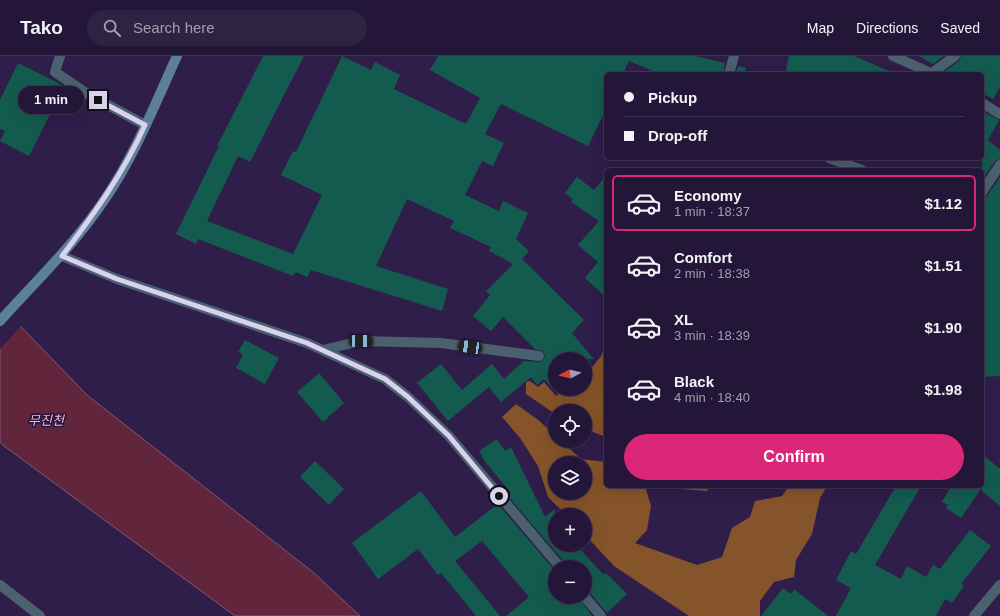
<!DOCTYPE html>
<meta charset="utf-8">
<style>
body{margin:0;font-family:Arial,"Noto Sans KR",sans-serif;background:#2f2343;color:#f1f3f6;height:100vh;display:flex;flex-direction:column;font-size:15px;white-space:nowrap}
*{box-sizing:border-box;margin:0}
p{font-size:13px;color:#a39fae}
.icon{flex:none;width:22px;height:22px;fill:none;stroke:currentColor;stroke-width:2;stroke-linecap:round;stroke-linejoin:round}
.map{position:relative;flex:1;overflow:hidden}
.panel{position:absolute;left:604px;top:112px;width:380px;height:320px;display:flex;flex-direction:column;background:#231638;border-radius:6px;box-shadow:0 4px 16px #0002,0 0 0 1px #403553}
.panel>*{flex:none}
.banner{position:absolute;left:604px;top:16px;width:380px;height:88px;border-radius:6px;box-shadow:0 4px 16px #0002,0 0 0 1px #403553;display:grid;align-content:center;height:88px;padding:0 20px;background:#231638}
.needle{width:26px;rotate:263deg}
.fabs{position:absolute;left:548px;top:296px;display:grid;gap:8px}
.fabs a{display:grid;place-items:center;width:44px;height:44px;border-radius:50%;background:#231638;box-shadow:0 4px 16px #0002,0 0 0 1px #403553;font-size:20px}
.end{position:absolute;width:18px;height:18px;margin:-9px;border:5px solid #dad1ee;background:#111;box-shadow:0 0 0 2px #111}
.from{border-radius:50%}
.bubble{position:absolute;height:28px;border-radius:14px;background:#231638;box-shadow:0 4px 16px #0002,0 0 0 1px #403553;font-size:13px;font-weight:700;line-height:28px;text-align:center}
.car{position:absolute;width:12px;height:24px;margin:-12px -6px;border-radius:5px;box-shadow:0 0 3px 1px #0007;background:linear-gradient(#222 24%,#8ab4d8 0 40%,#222 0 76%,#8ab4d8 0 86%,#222 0)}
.banner b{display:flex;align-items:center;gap:14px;height:38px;font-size:15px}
.banner b+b{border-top:1px solid #403553}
.banner i{width:10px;height:10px;background:#f1f3f6}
ul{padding:7px 0 0;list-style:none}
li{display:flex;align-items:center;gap:12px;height:56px;margin:0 8px 6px;padding:0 12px;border:2px solid transparent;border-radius:6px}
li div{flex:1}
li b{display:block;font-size:15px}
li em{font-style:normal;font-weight:700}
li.selected{border-color:#db2777}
li>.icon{width:36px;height:36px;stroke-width:1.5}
.button{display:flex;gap:8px;margin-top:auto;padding:8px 20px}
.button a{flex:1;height:46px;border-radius:24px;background:#db2777;color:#fff;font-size:16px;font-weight:700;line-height:46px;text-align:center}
header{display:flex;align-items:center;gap:24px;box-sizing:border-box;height:56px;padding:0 20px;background:#231638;border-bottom:1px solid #403553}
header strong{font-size:19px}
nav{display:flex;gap:22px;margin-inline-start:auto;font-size:14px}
.search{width:280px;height:36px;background:#2f2343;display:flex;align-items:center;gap:10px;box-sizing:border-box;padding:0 14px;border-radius:22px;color:#a39fae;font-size:15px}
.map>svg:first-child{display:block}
.forest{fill:#86542a;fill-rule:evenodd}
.water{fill:#61263c;stroke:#855971}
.pier{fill:#2f1d4a}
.building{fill:#145b4f}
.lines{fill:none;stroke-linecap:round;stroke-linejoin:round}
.service{stroke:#4b6170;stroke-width:10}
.minor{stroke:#4b6170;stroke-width:10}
.secondary{stroke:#5d8099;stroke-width:10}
.route{stroke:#dad1ee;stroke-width:5}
.labels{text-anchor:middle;stroke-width:3;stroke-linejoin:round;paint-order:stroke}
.water-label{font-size:13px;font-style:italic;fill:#f8bdcf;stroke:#25133f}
</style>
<header>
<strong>Tako</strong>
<div class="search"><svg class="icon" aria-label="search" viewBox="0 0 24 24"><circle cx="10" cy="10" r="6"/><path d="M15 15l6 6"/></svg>Search here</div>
<nav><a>Map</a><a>Directions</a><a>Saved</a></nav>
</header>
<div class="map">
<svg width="1000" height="560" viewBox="0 0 1000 560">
<rect width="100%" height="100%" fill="#2f1d4a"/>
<g class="forest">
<polygon points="606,289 606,381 585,373 585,355 555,355 555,358 526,338 526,326 530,325 538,331 544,326 556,340 566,333 585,333 585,320 601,300"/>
<path d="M516,348L537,363L555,379V385H561L581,403L606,406V430H645L651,450L647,474L635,487L697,509L722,501L732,472L750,461L755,445L782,440L789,430H827L820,442L812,478L796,504L794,521L774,526L760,545V560H689L614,510L585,479V459H566L548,441L538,410L520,382L502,361ZM555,407H585V437H555Z"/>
<polygon points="677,430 709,430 707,435 681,433"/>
</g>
<polygon class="water" points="0,249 87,339 314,517 360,560 235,560 4,390 0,386"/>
<polygon class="pier" points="0,247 22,269 0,293"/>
<g class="building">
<polygon points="263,0 304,0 250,106 238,100 207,165 293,198 322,139 281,119 293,95 296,96 342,0 371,14 375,6 400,19 394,33 466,68 480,42 430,14 438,0 695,0 725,7 723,18 660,18 629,5 623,18 606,18 606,53 588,90 501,48 485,78 504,87 493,110 482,105 465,139 499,155 503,145 528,157 516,183 529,195 522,203 584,264 572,277 594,303 555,303 555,335 544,323 537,329 531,321 501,346 489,331 448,365 417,327 441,308 462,334 492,308 504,323 524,305 541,306 545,301 543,295 535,293 503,261 491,275 473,260 490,239 486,235 513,208 489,195 491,191 450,172 454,165 407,143 376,210 448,233 442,255 311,214 307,221 296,216 293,220 198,183 196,188 176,178 219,90 217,90"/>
<polygon points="789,0 854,0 896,18 785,18"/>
<polygon points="919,0 944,0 933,8"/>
<polygon points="961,0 1000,0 1000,31 993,43 982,37 982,18 949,18 945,15 959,5"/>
<polygon points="18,7 64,30 29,100 0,85 5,75 0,73 0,44"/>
<polygon points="738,10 746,12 745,18 736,18"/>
<polygon points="982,55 999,64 988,84 1000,94 1000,103 995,105 982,124"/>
<polygon points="606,120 606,241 585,222 598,206 578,189 599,165 571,146 573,143 565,137 577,121 594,134"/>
<polygon points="1000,121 1000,320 982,321 982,142 987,140"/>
<polygon points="245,284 279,302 265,328 236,312 243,299 238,296"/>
<polygon points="319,317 344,347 323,366 297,336"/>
<polygon points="497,383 505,395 511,391 545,461 555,453 555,489 576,489 604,519 606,517 627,538 607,557 590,537 585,535 585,511 566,511 565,507 508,440 511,437 486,407 479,395"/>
<polygon points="982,398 1000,413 1000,450 982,435 982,431 961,462 946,452 948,449 942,446 951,430 982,430"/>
<polygon points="315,405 344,433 329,449 300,421"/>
<polygon points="896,430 921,430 875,509 901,523 907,510 926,521 933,509 940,513 970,474 991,490 961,528 964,530 952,547 945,543 936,560 836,560 851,532 836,524 851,495 856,498"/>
<polygon points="421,435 455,481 498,448 555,515 555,541 579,541 592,560 506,560 529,541 482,485 455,505 500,560 476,560 441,517 438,519 418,493 378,523 352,487"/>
<polygon points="783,532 791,538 794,533 828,560 761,560"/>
</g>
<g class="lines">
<g class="service">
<polyline points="60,0 55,16 86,37 145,69"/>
<polyline points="729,18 734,0"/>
<polyline points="829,102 862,114"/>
<polyline points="982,136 1000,109"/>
<polyline points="62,200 117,223 307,287 385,323 408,341 449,380 560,511"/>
<polyline points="323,294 361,285 441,287 539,300"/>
<polyline points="0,529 40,560"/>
<polyline points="585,541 601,560"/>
</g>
<g class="minor">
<polyline points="893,0 933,18"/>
<polyline points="932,17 955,0"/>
<polyline points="982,47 1000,58"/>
<polyline points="974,560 1000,529"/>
</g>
<path class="secondary" d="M0,265C36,225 75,188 105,143C135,99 155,48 177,0"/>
</g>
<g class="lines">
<path class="route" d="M98,44L145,69C123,118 94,158 62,200L117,223L307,287L385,323L408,341L449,380L499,440"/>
</g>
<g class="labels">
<g class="water-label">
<text x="46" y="369">무진천</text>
</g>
</g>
</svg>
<div class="fabs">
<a><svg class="needle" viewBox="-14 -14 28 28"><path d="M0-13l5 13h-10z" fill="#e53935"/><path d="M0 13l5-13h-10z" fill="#a39fae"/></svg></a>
<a><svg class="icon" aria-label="locate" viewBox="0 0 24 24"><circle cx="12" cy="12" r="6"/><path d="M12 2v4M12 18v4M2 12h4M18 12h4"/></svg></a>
<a><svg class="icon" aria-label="layers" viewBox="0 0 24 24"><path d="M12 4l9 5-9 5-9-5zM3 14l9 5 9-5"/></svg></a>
<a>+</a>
<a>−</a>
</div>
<i class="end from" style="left:499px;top:440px"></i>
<i class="end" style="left:98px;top:44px"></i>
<div class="bubble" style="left:18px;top:30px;width:66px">1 min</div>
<i class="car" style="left:361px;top:285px;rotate:91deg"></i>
<i class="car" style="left:470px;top:291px;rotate:278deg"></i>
<div class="banner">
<b><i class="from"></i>Pickup</b>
<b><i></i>Drop-off</b>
</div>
<section class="panel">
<ul>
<li class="selected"><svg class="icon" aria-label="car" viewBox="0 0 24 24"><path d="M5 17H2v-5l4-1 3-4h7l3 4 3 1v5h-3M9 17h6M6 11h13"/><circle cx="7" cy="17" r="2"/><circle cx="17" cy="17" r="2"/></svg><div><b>Economy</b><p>1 min · 18:37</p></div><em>$1.12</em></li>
<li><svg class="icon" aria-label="car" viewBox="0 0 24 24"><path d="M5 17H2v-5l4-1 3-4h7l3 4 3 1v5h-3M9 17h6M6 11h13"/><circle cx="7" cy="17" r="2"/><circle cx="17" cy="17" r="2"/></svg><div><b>Comfort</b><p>2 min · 18:38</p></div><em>$1.51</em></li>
<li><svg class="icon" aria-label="car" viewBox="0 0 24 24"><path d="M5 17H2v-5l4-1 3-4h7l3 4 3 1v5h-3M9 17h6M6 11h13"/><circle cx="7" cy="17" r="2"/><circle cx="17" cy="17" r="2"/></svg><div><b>XL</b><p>3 min · 18:39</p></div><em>$1.90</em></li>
<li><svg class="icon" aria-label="car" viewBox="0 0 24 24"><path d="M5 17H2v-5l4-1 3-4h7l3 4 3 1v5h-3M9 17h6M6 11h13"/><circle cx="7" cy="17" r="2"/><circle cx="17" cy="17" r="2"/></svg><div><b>Black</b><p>4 min · 18:40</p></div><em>$1.98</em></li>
</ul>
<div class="button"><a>Confirm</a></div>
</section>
</div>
